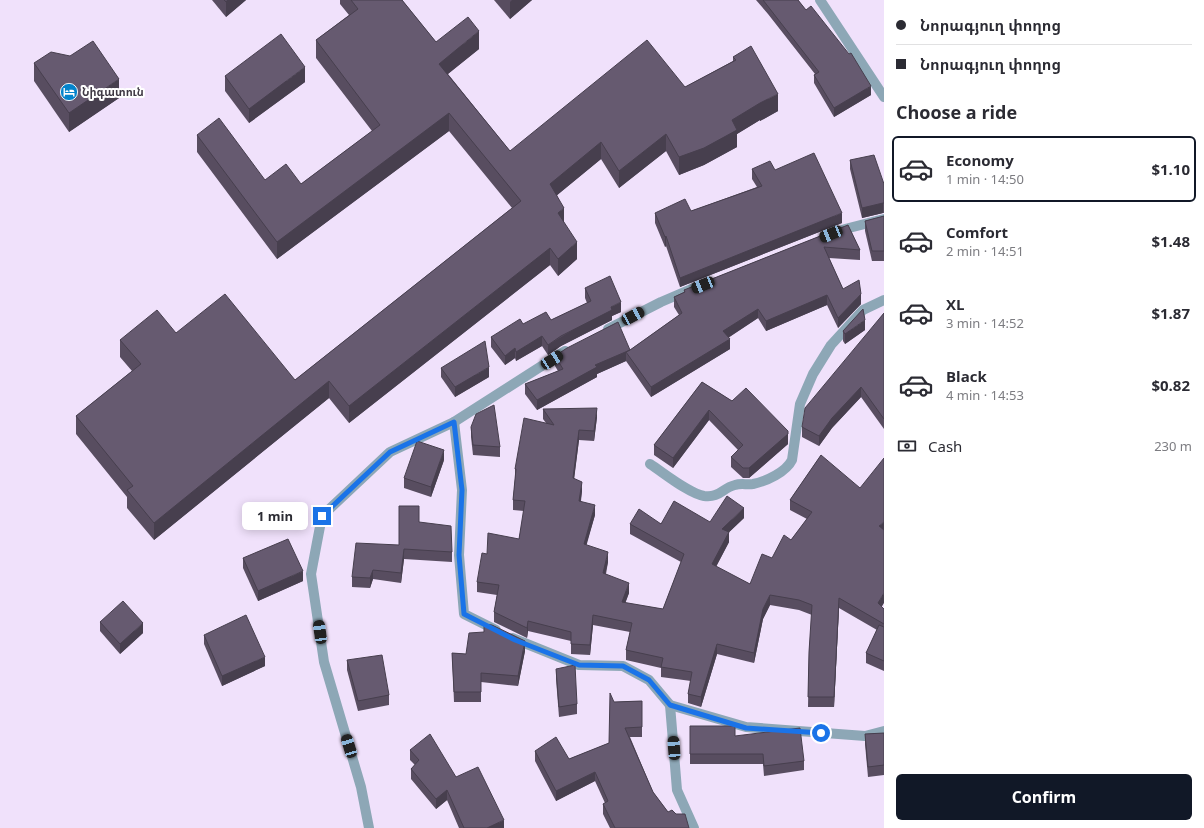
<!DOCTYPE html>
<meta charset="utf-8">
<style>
body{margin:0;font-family:Georgia,"Noto Sans Armenian",serif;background:#f7f7f7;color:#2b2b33;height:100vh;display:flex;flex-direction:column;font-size:15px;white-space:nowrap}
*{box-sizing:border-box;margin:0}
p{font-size:13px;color:#7c7c81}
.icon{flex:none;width:22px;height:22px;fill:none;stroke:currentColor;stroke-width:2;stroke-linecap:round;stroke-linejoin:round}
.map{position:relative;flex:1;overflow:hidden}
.panel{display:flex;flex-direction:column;background:#fff;width:320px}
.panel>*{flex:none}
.guide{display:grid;align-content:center;height:88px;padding:0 12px;background:#fff}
.end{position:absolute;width:18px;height:18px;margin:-9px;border:5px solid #1a73e8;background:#fff;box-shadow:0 0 0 2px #fff}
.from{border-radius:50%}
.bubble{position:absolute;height:28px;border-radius:6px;background:#fff;box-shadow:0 2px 10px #0003;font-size:13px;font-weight:700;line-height:28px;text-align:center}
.car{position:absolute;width:12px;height:24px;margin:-12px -6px;border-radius:5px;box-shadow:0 0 3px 1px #0007;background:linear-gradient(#222 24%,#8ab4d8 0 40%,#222 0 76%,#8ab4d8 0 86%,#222 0)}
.guide b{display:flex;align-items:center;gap:14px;height:38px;font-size:15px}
.guide b+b{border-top:1px solid #e1e1e2}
.guide i{width:10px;height:10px;background:#2b2b33}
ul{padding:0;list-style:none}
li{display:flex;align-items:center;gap:12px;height:66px;margin:0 8px 6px;padding:0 4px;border:2px solid transparent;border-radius:6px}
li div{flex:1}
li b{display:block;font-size:15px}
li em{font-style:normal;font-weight:700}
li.active{border-color:#111827}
li>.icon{width:36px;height:36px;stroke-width:1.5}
h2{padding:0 12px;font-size:18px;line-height:48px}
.pay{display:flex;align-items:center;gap:10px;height:44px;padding:0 12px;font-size:15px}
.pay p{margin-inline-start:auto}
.primary-button{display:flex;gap:8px;margin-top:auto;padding:8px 12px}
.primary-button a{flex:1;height:46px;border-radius:6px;background:#111827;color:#fff;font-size:16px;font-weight:700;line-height:46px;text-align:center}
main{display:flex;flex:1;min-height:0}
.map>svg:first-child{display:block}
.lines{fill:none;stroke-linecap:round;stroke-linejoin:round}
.minor{stroke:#8da7b6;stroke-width:10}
.wall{fill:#584d60}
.shaded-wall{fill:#473f4e}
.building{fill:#665a70;stroke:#473f4e}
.route{stroke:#1a73e8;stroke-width:5}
.labels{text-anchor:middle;stroke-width:4;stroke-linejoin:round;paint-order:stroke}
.poi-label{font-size:11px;font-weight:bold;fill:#3e3843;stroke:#fff;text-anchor:start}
</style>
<main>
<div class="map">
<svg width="884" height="828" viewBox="0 0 884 828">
<rect width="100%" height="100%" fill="#f0e1fb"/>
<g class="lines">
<g class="minor">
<polyline points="820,0 884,97"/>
<polyline points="838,232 845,229 884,219"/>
<polyline points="608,329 661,302 696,287"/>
<polyline points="454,422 462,490 459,555 464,614 496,630"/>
<path d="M650,464C664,473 688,493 704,496C720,498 722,488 735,485C741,483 747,485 753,484C767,481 786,472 792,460L800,404L813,374L831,345L863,310L884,300"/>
<polyline points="512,638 579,665 623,666 649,680 670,705 746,727 865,736 884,731"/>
<polyline points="670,705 677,790 694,828"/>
<polyline points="369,828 361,787 324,662 311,574 322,516 390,452 454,422 565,351"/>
</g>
</g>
<g class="wall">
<polygon points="212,0 246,0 226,17"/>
<polygon points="340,0 402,0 436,42 479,49 448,74 510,151 685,87 733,61 733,57 778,111 760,121 760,120 737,134 737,147 704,165 679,175 666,151 619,188 601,159 557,195 564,223 577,259 558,276 550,265 349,423 329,398 154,540 127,508 127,497 76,434 76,416 132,371 120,357 120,340 176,333 295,380 512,208 449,131 277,259 197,152 197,135 265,180 301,184 372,131 316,58 316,40 349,15 340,4"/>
<polygon points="494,0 532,0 510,19"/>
<polygon points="756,0 798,0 871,95 834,117 814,83 814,75 815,74 768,14"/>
<polygon points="34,63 119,98 69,132 34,81"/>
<polygon points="225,76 305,82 249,123 225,91"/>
<polygon points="850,160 884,184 884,213 883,213 862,218 850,169"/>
<polygon points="752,169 775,170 842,223 680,287 666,246 665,247 655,223 655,213 691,211 757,187 752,179"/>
<polygon points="884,216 884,261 872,261 865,231 865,221"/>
<polygon points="848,225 860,250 860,260 829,258 843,289 861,304 838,328 827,305 766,331 758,318 728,338 730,349 651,397 626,361 597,374 597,377 537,410 525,394 525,384 558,371 555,366 555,356 630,350 679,315 674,307 674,297 684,292 684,290"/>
<polygon points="585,288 621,312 612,316 612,320 561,346 548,355 542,346 516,361 515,358 505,365 491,347 491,337 523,324 551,320 587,303 585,298"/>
<polygon points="884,313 884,429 861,397 832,428 819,446 802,437 802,427"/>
<polygon points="865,330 845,344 843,341 843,331"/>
<polygon points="441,368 489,377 455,397 441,377"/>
<polygon points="702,382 732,401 788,441 788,444 749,478 743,478 731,467 731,457 738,450 709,420 673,468 654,455 654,445"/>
<polygon points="543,409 597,417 594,441 579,440 574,478 582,491 581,501 595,515 586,545 608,562 606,574 629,593 625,603 663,609 681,562 630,534 630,524 710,522 744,518 729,532 729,542 716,567 750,584 772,558 791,540 807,519 790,510 790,500 821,455 882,607 884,609 884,671 866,663 866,653 877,630 839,608 834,707 808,707 809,652 812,615 799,610 770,605 763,619 754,663 717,654 701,707 688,703 688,694 691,681 661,677 661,668 626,660 626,650 630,632 593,625 590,655 571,654 571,641 528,631 527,638 494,622 494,612 497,595 477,592 477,582 487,554 519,539 524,511 513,510 513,500 515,479 515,469 546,423 543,419"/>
<polygon points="471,427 500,447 500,457 473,455 471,437"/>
<polygon points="444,460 431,497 404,488 404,478"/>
<polygon points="419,522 452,552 452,562 404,559 401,583 373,579 370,588 352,587 352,577 399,545"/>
<polygon points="243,558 303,581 258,601 243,568"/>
<polygon points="100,622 143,633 120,654 100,631"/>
<polygon points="204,635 265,666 222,686 204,644"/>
<polygon points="525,651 518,686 481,682 481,702 454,702 452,653 466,654"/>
<polygon points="347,660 389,695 389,705 358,711 347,670"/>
<polygon points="556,669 577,704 577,714 559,717 556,679"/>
<polygon points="642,701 642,737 630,737 653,792 668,812 689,828 610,828 603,814 603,804 605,803 595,781 556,801 535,761 535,751 569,759 609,743 614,702"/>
<polygon points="690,726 735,736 804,761 804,770 764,776 763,764 690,764"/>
<polygon points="884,733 884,775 868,777 865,744 865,734"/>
<polygon points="410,750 456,777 504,828 459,828 447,800 436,809 411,779 411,769 415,765 410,760"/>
</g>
<g class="shaded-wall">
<polygon points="228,0 246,0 226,17 226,2"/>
<polygon points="512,0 532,0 510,19 510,2"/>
<polygon points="479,31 479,49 439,81 439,64"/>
<polygon points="305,67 305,82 249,123 249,109"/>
<polygon points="119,79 119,98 69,132 69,113"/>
<polygon points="871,86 871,95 834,117 834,108"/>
<polygon points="778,94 778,111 760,121 760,103"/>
<polygon points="760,103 760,120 737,134 737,147 704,165 679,175 679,157 732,120"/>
<polygon points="449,113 449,131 277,259 277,242"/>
<polygon points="666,134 666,151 619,188 619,171"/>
<polygon points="601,142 601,159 550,201 550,184"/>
<polygon points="883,203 883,213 862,218 862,208"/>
<polygon points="564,208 564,226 558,213"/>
<polygon points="842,213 842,223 680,287 680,278"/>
<polygon points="666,236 666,246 665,247 665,237"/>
<polygon points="577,242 577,259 558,276 558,259"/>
<polygon points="550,248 550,265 349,423 349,406"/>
<polygon points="861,294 861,304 838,328 838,318"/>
<polygon points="827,295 827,305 766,331 766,321"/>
<polygon points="621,302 621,312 612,316 612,320 561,346 548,355 548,345 611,307"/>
<polygon points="758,309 758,318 723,341 723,331"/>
<polygon points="865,320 865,330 845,344 845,334"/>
<polygon points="542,336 542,346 516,361 516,352"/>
<polygon points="730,339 730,349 651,397 651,387"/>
<polygon points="515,348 515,358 505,365 505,356"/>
<polygon points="630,350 626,352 626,361 597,374 597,377 537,410 537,400 595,365"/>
<polygon points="489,367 489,377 455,397 455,387"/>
<polygon points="329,381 329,398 154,540 154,523"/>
<polygon points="861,387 861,397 832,428 819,446 819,436 832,418"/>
<polygon points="597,408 597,417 594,441 594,431"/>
<polygon points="709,410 709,420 673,468 673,458"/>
<polygon points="579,430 579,440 573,488 573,478"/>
<polygon points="788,431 788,444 749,478 749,468"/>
<polygon points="444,450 444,460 431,497 431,487"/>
<polygon points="582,482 582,491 579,511 579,501"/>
<polygon points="595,505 595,515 584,554 584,544"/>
<polygon points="744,508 744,518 722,539 722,529"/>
<polygon points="884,522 884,532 879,526"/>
<polygon points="729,532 729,542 712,574 712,564"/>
<polygon points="404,549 404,559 401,583 401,573"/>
<polygon points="608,552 608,562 603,583 603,573"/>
<polygon points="373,570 373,579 370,588 370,578"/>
<polygon points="303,571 303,581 258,601 258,591"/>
<polygon points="629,583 629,593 622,612 622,602"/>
<polygon points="884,593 884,603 878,613 878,603"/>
<polygon points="770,595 770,605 763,619 754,663 754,653 763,609"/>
<polygon points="839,598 839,608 834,707 834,697"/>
<polygon points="593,615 593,625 590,655 590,645"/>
<polygon points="528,621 528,631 527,638 527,628"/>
<polygon points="143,623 143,633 120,654 120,644"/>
<polygon points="525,641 525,651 518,686 518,676"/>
<polygon points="717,644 717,654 701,707 701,697"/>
<polygon points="265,657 265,666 222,686 222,676"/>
<polygon points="595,772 595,781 556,801 556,791"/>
<polygon points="447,790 447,800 436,809 436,799"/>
<polygon points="504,820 504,828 487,828"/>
</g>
<g class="building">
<polygon points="224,0 228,0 226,2"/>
<polygon points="351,0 402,0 436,42 468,17 479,31 439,64 510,151 647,40 685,87 736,60 733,57 751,46 778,94 760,103 732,120 737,130 704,148 679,157 666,134 619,171 601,142 550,184 564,208 558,213 577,242 558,259 550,248 349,406 329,381 154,523 127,490 133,486 76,416 141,364 120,340 157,310 176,333 225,294 295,380 521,201 449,113 277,242 197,135 219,118 265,180 286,164 301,184 380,125 316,40 358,9"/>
<polygon points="763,0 798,0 806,10 811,6 849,54 851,53 871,86 834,108 814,75 819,72"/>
<polygon points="281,34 305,67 249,109 225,76"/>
<polygon points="93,41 119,79 69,113 34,63 51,52 70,56"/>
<polygon points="814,153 842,213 680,278 666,236 665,237 655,213 685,199 691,211 762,186 752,169 770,161 775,170"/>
<polygon points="874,155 884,184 884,203 883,203 862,208 850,160"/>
<polygon points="884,216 884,251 872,251 865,221"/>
<polygon points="848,225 860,250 824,247 843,289 859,280 861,294 838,318 827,295 766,321 758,309 723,331 730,339 651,387 626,352 630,350 595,365 597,367 537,400 525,384 563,369 555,356 567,348 618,322 630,350 682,313 674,297 685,292 684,290"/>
<polygon points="610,276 621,302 611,307 612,310 561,336 548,345 542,336 516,352 515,348 505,356 491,337 520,319 523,324 546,312 551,320 591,301 585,288"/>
<polygon points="863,309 865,320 845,334 843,331"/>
<polygon points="884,313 884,419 861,387 832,418 819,436 802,427 805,408"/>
<polygon points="485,341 489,367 455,387 441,368"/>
<polygon points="702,382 732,401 746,388 788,431 788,434 749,468 743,468 731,457 743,445 709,410 673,458 654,445"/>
<polygon points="494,405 500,447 473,445 471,427 476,414"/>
<polygon points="597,408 594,431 579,430 573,478 582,482 579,501 595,505 584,544 608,552 603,573 629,583 622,602 663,609 684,554 630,524 639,509 661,524 674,501 710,522 727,496 744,508 722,529 729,532 712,564 750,584 762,554 772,558 784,535 791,540 812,512 790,500 821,455 860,488 884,458 884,522 879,526 884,530 884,593 878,603 884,609 884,624 839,598 834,697 808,697 809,652 812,605 799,600 770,595 763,609 754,653 717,644 701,697 688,694 692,672 661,667 663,658 626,650 632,623 593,615 590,645 571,644 571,632 528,621 527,628 494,612 499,585 477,582 482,553 487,554 488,533 519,539 525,501 513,500 516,469 515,469 524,418 554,425 543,409"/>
<polygon points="417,441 444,450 431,487 404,478"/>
<polygon points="399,506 419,506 419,522 451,526 452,552 404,549 401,573 373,570 370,578 352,577 356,543 399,545"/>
<polygon points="288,539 303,571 258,591 243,558"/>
<polygon points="123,601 143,623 120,644 100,622"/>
<polygon points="246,615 265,657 222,676 204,635"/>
<polygon points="484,624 492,625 525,641 518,676 481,673 481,692 454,692 452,653 466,654 469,633 484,632"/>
<polygon points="879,625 884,627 884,661 866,653"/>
<polygon points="382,655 389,695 358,701 347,660"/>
<polygon points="575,665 577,704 559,707 556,669"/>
<polygon points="610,693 614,702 642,701 642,727 625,728 653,792 668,812 672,810 676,814 685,814 689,828 615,828 603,804 608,801 595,772 556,791 535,751 556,737 569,759 609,743"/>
<polygon points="690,726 735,726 735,736 800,728 804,761 764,766 763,754 690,754"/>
<polygon points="884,733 884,765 868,767 865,734"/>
<polygon points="430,734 456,777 478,767 504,820 487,828 464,828 447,790 436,799 411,769 419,760 410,750"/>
</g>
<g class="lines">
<polyline class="route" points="322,516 390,452 454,422 462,490 459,555 464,614 515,640 579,665 623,666 649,680 670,705 746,728 821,733"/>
</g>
<defs>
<symbol id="hotel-disc" viewBox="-11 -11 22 22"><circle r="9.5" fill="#0483cb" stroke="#fff"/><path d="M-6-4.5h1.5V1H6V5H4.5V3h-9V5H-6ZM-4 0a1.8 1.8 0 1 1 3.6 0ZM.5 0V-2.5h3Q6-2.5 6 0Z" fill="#fff"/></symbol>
</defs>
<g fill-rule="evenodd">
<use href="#hotel-disc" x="59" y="82" width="20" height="20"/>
</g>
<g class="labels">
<g class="poi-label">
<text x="82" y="96">Նիգատուն</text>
</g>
</g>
</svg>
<i class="end from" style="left:821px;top:733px"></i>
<i class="end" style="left:322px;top:516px"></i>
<div class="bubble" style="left:242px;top:502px;width:66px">1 min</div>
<i class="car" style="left:831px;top:234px;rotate:248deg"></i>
<i class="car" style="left:703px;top:285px;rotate:248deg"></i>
<i class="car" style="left:633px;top:316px;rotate:62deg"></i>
<i class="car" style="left:552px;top:360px;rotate:57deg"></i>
<i class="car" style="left:320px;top:632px;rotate:352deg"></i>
<i class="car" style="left:349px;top:746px;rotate:343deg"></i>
<i class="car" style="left:674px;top:748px;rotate:356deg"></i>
</div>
<section class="panel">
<div class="guide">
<b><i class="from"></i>Նորագյուղ փողոց</b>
<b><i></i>Նորագյուղ փողոց</b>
</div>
<h2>Choose a ride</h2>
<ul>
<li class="active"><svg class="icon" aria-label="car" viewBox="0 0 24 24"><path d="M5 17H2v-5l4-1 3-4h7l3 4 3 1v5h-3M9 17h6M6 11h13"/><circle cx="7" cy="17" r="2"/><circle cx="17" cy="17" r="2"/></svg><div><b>Economy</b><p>1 min · 14:50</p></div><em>$1.10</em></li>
<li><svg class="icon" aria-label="car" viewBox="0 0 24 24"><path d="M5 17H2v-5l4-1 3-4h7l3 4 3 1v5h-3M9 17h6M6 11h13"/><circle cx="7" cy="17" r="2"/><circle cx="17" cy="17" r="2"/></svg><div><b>Comfort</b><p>2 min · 14:51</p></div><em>$1.48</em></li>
<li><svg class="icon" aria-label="car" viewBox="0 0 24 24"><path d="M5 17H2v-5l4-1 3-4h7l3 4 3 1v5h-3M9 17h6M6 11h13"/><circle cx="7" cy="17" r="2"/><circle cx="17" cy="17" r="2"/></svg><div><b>XL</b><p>3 min · 14:52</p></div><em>$1.87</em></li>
<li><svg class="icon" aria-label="car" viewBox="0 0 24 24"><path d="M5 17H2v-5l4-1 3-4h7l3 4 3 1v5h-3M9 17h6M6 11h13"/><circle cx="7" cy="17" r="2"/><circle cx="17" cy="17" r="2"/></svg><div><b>Black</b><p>4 min · 14:53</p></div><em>$0.82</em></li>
</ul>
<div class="pay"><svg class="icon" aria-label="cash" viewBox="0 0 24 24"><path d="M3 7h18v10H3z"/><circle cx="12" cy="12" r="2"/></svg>Cash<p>230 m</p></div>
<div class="primary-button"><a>Confirm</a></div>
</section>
</main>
